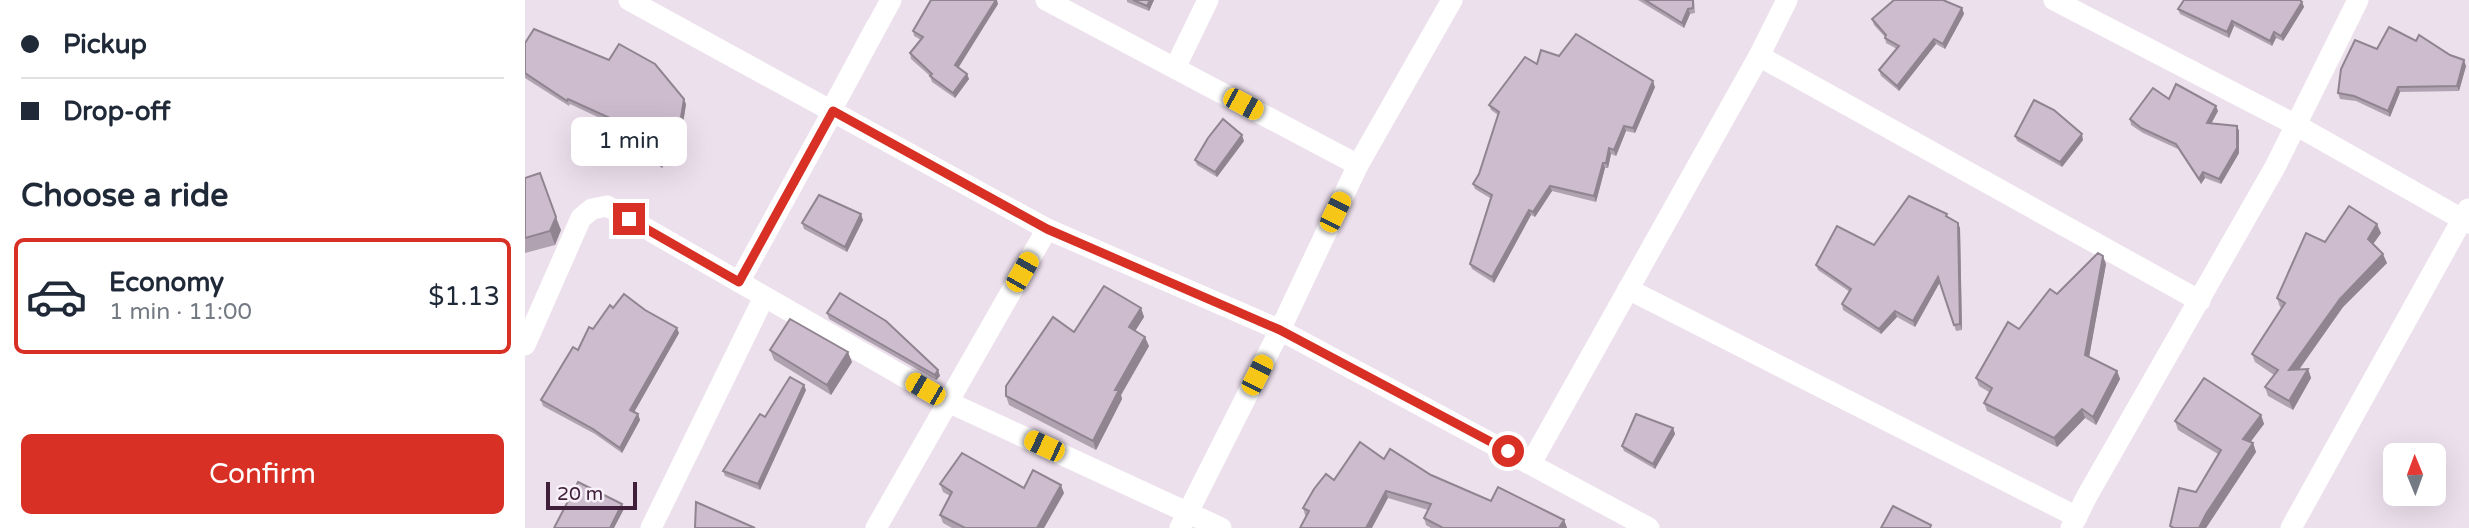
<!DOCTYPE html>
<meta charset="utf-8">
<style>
body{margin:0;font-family:"Varela Round",sans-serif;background:#f6f6f7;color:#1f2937;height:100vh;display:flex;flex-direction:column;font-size:26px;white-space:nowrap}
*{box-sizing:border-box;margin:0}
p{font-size:23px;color:#747a83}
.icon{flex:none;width:38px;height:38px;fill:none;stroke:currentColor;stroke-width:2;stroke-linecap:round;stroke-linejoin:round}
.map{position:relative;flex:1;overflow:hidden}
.panel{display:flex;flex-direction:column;background:#fff;width:525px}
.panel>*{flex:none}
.top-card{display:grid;align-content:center;height:154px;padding:0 21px;background:#fff}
.needle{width:46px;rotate:359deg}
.fabs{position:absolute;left:1858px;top:443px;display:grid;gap:14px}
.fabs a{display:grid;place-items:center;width:63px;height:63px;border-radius:10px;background:#fff;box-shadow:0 7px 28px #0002;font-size:35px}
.scale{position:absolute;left:21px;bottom:18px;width:91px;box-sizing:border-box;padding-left:7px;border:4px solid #401f3b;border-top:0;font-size:19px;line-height:24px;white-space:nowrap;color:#401f3b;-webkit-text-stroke:5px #f8f1f9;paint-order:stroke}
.end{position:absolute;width:32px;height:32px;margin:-16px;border:9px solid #d93025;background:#fff;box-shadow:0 0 0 4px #fff}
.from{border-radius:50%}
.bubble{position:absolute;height:49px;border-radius:10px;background:#fff;box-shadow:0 7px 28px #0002;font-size:23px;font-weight:600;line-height:49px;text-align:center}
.car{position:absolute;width:21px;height:42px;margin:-21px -10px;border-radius:9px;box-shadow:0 0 5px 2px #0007;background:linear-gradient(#f5c518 24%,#345 0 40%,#f5c518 0 76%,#345 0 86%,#f5c518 0)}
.top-card b{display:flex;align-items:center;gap:24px;height:66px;font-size:26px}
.top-card b+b{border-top:2px solid #e0e1e3}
.top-card i{width:18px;height:18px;background:#1f2937}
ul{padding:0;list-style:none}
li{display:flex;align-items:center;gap:21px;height:116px;margin:0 14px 10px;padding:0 7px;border:4px solid #e0e1e3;border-radius:10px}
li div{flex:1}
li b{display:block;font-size:26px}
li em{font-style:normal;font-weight:600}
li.current{border-color:#d93025}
li>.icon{width:63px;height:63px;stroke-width:1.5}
h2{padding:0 21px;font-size:32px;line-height:84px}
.primary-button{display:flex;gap:14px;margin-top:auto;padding:14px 21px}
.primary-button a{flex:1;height:80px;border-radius:10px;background:#d93025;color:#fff;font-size:28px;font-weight:600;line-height:80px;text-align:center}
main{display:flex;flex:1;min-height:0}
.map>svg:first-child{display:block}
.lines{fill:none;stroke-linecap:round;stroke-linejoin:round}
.minor{stroke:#fff;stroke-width:21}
.wall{fill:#b0a2b1}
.shaded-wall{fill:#908490}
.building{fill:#cdbcce;stroke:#908490;stroke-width:2}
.route{stroke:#d93025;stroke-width:9}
</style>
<main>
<section class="panel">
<div class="top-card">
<b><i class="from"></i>Pickup</b>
<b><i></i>Drop-off</b>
</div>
<h2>Choose a ride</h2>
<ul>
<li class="current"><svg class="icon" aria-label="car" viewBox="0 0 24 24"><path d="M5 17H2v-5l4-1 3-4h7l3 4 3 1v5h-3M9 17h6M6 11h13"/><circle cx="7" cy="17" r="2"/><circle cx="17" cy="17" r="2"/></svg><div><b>Economy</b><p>1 min · 11:00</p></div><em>$1.13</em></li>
</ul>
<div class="primary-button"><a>Confirm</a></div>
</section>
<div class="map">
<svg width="1944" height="528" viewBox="0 0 1944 528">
<rect width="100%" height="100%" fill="#ede0ed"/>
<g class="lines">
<g class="minor">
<polyline points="104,0 522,229 755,330 1124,528"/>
<polyline points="521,0 833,165"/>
<polyline points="1529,0 1771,125 1944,223"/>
<polyline points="352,25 308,107 366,0"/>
<polyline points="1234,56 1675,301"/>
<polyline points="650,68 683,0"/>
<polyline points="214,282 308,111"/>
<polyline points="1103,289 1552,517"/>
<polyline points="0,345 56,218 67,209 82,206 423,402 696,528"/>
<polyline points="1006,463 1234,56 1262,0"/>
<polyline points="126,528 239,297"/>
<polyline points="351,528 522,229"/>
<polyline points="655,528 755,330 833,165 927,0"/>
<polyline points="1546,528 1562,496 1750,167 1833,0"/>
<polyline points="1766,528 1943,209"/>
</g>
</g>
<g class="wall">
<polygon points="602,0 629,0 624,11 602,2"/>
<polygon points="1113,0 1169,0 1170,13 1165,14 1159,28"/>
<polygon points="1777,2 1779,7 1758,41 1751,38 1747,46 1709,26 1704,38 1655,14 1653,9"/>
<polygon points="473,4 433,67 442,74 444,79 430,98 407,82 405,76 386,59 385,53 396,40 389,36 388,31"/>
<polygon points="1437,8 1439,14 1420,49 1411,44 1374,91 1356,76 1354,70 1372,49 1361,43 1360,37 1349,25 1347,19"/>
<polygon points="1891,41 1941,66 1934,91 1875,92 1865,117 1831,101 1815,99 1813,93 1852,49"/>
<polygon points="0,43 161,104 156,136 153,135 137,168 93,138 91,133 94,127 45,104 44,106 0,78"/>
<polygon points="1012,64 1130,87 1110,133 1101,131 1091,156 1086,154 1083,168 1080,168 1071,202 1027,191 1010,217 1006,215 969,283 947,269 945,264 965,198 950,189 948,184 954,174 973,115 966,110 964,105"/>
<polygon points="1644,99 1693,111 1686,123 1712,126 1714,131 1714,153 1696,184 1680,178 1676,184 1653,149 1618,133 1606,125 1605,119"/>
<polygon points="1490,136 1558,140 1537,167 1492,141"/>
<polygon points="719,141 692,177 672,165 670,160"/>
<polygon points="0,178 36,230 30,245 0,253"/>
<polygon points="1424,217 1435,228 1437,330 1431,331 1415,282 1390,327 1372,317 1356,334 1318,310 1317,304 1325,292 1293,270 1291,265"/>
<polygon points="338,220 322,252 279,229 277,223"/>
<polygon points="1856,233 1848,244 1862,263 1818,307 1774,370 1783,369 1786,378 1768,410 1743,396 1740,387 1749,375 1730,362 1727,354 1757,308 1755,307 1752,298 1800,242"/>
<polygon points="1581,264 1564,357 1592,371 1595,379 1571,425 1560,418 1532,447 1462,411 1459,403 1464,392 1454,386 1451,378 1532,294"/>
<polygon points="88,308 120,310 154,333 109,412 113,414 115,420 97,453 70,434 18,406 16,400 68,329"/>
<polygon points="616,308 619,317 610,331 624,346 596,395 597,399 571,450 484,405 481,396 549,332"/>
<polygon points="302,313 413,370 415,376 411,380 304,319"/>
<polygon points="245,350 327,362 306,395 249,360"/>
<polygon points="281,390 235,490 200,476 198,471"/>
<polygon points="1736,415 1739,424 1725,442 1728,443 1731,452 1681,528 1646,528 1645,526 1671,492 1693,454 1653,430 1650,421"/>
<polygon points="1148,428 1150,434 1130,469 1099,451 1097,446"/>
<polygon points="859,459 906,475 966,501 1039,520 1042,528 906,528 901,525 899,518 903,510 863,498 782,516 780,515 778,508 809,480"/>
<polygon points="415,484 499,488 539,493 519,528 427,528 418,523 415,515 425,496 418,492"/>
</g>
<g class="shaded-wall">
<polygon points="471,0 472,0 473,4 432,70 430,65"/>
<polygon points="625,0 629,0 624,11 622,6"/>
<polygon points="1777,2 1779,7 1758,41 1756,36"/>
<polygon points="1437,8 1439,14 1420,49 1418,44"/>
<polygon points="1163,9 1165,14 1159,28 1157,23"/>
<polygon points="1707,21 1709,26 1704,38 1702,32"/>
<polygon points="1749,32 1751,38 1747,46 1745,41"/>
<polygon points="1409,39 1411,44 1374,91 1372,86"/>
<polygon points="1939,60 1941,66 1934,91 1932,86"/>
<polygon points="442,74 444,79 430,98 428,93"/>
<polygon points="1128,81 1130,87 1110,133 1108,128"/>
<polygon points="1873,87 1875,92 1865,117 1863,111"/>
<polygon points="159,99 161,104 156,136 154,130"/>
<polygon points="1691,106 1693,111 1684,128 1682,123"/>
<polygon points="1099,126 1101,131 1091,156 1089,150"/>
<polygon points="1712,126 1714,131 1714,153 1696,184 1694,179"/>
<polygon points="151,130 153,135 137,168 135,162"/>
<polygon points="1557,134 1558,140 1537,167 1535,162"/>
<polygon points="717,135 719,141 692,177 690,172"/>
<polygon points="1084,148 1086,154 1083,168 1081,163"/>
<polygon points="1078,163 1080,168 1071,202 1069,196"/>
<polygon points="1678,172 1680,178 1676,184 1674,179"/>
<polygon points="1025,186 1027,191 1010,217 1008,212"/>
<polygon points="1004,210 1006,215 969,283 967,277"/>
<polygon points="336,214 338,220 322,252 320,247"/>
<polygon points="31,217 36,230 30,245 25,231"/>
<polygon points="1433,223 1435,228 1437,330 1435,324"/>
<polygon points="1852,224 1856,233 1846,247 1843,239"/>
<polygon points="1858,254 1862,263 1818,307 1767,379 1764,370 1815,299"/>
<polygon points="1578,256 1581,264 1563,363 1560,355"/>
<polygon points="1413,277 1415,282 1390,327 1388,321"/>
<polygon points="616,308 619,317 607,336 604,327"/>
<polygon points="1370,311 1372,317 1356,334 1354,329"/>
<polygon points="152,328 154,333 107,416 105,410"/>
<polygon points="620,337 624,346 596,395 597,399 571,450 568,441 590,390"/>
<polygon points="323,352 327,362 306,395 302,385"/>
<polygon points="1783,369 1786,378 1768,410 1764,401"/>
<polygon points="413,370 415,376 411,380 410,375"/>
<polygon points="1592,371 1595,379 1571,425 1568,417"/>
<polygon points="279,385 281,390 235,490 233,484"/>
<polygon points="1557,409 1560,418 1532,447 1529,438"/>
<polygon points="113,414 115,420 97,453 95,448"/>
<polygon points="1736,415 1739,424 1721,448 1718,439"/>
<polygon points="1148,428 1150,434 1130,469 1128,464"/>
<polygon points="1728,443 1731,452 1681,528 1674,528 1681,514"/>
<polygon points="536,485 539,493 519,528 512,528"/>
<polygon points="861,491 863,498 847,528 841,528"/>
<polygon points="97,504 99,509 89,528 85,528"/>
<polygon points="1039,520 1042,528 1034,528"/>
</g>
<g class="building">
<polygon points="406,0 471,0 430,65 442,74 428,93 405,76 407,74 385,53 398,37 388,31"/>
<polygon points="608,0 625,0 622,6"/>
<polygon points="1120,0 1168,0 1168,8 1163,9 1157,23"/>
<polygon points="1369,0 1418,0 1437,8 1418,44 1409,39 1372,86 1354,70 1374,46 1360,38 1361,35 1347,19"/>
<polygon points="1659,0 1775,0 1777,2 1756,36 1749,32 1745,41 1707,21 1702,32 1653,9"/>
<polygon points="1864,27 1891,41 1894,35 1925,55 1939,60 1932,86 1873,87 1863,111 1829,96 1813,93 1816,69 1830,40 1852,49"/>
<polygon points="9,29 84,60 94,44 130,64 159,99 154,130 151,130 135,162 91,133 96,123 43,99 42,101 0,73 0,43"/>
<polygon points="1051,34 1128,81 1108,128 1099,126 1089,150 1084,148 1081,163 1078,163 1069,196 1025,186 1008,212 1004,210 967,277 945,264 967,195 948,184 954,174 974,112 964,105 1000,57 1012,64 1016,50 1034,56"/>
<polygon points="1651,84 1691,106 1682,123 1712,126 1712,148 1694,179 1678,172 1674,179 1651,144 1616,128 1605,119 1628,88 1644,99"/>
<polygon points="1509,100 1529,110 1557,134 1535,162 1490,136"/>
<polygon points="698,119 717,135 690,172 670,160 683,138"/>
<polygon points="15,173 31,217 25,231 0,238 0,178"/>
<polygon points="294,195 336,214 320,247 277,223"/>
<polygon points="1384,196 1422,214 1421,216 1433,223 1435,324 1429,325 1413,277 1388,321 1370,311 1354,329 1317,304 1326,289 1291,265 1312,226 1349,245"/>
<polygon points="1824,206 1852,224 1843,239 1858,254 1815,299 1764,370 1783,369 1764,401 1740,387 1753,370 1727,354 1760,303 1752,298 1781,233 1800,242"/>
<polygon points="1573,253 1578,256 1560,355 1592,371 1568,417 1557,409 1529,438 1459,403 1467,388 1451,378 1483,322 1494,329 1525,289 1532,294"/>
<polygon points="579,286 616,308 604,327 620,337 590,390 594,390 568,441 481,396 481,386 528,317 549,332"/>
<polygon points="315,293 361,321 413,370 410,375 302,313"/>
<polygon points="99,294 120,310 152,328 105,410 113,414 95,448 68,429 16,400 48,347 53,350 64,327 68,329 85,305 88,308"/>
<polygon points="265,319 323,352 302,385 245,350"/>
<polygon points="265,377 279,385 233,484 198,471 235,414 240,417"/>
<polygon points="1679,378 1736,415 1718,439 1728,443 1681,514 1674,528 1649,528 1645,526 1654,488 1671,492 1696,450 1650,421"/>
<polygon points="1111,414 1148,428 1128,464 1097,446"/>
<polygon points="835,442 859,459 865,449 906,475 966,501 973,487 1039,520 1034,528 918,528 899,518 906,504 861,491 841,528 775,528 784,511 778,508 789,489 801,474 809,480"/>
<polygon points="437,453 499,488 508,470 536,485 512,528 440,528 415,515 427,492 415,484"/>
<polygon points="53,482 97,504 85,528 29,528"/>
<polygon points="171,502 230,528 170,528"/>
<polygon points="1368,506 1406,525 1405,528 1356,528"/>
</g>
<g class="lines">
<polyline class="route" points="104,219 214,282 308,111 522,229 755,330 983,451"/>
</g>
</svg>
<div class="fabs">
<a><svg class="needle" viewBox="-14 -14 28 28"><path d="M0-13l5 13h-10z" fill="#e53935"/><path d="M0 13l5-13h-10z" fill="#747a83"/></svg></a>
</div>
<div class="scale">20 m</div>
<i class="end from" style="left:983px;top:451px"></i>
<i class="end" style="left:104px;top:219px"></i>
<div class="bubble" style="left:46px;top:117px;width:116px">1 min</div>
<i class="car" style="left:718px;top:104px;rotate:118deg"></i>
<i class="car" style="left:810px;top:212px;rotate:26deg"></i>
<i class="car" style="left:497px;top:272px;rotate:30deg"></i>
<i class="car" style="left:732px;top:375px;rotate:27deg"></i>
<i class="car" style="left:400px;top:389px;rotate:300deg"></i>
<i class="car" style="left:519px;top:446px;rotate:295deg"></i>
</div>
</main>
